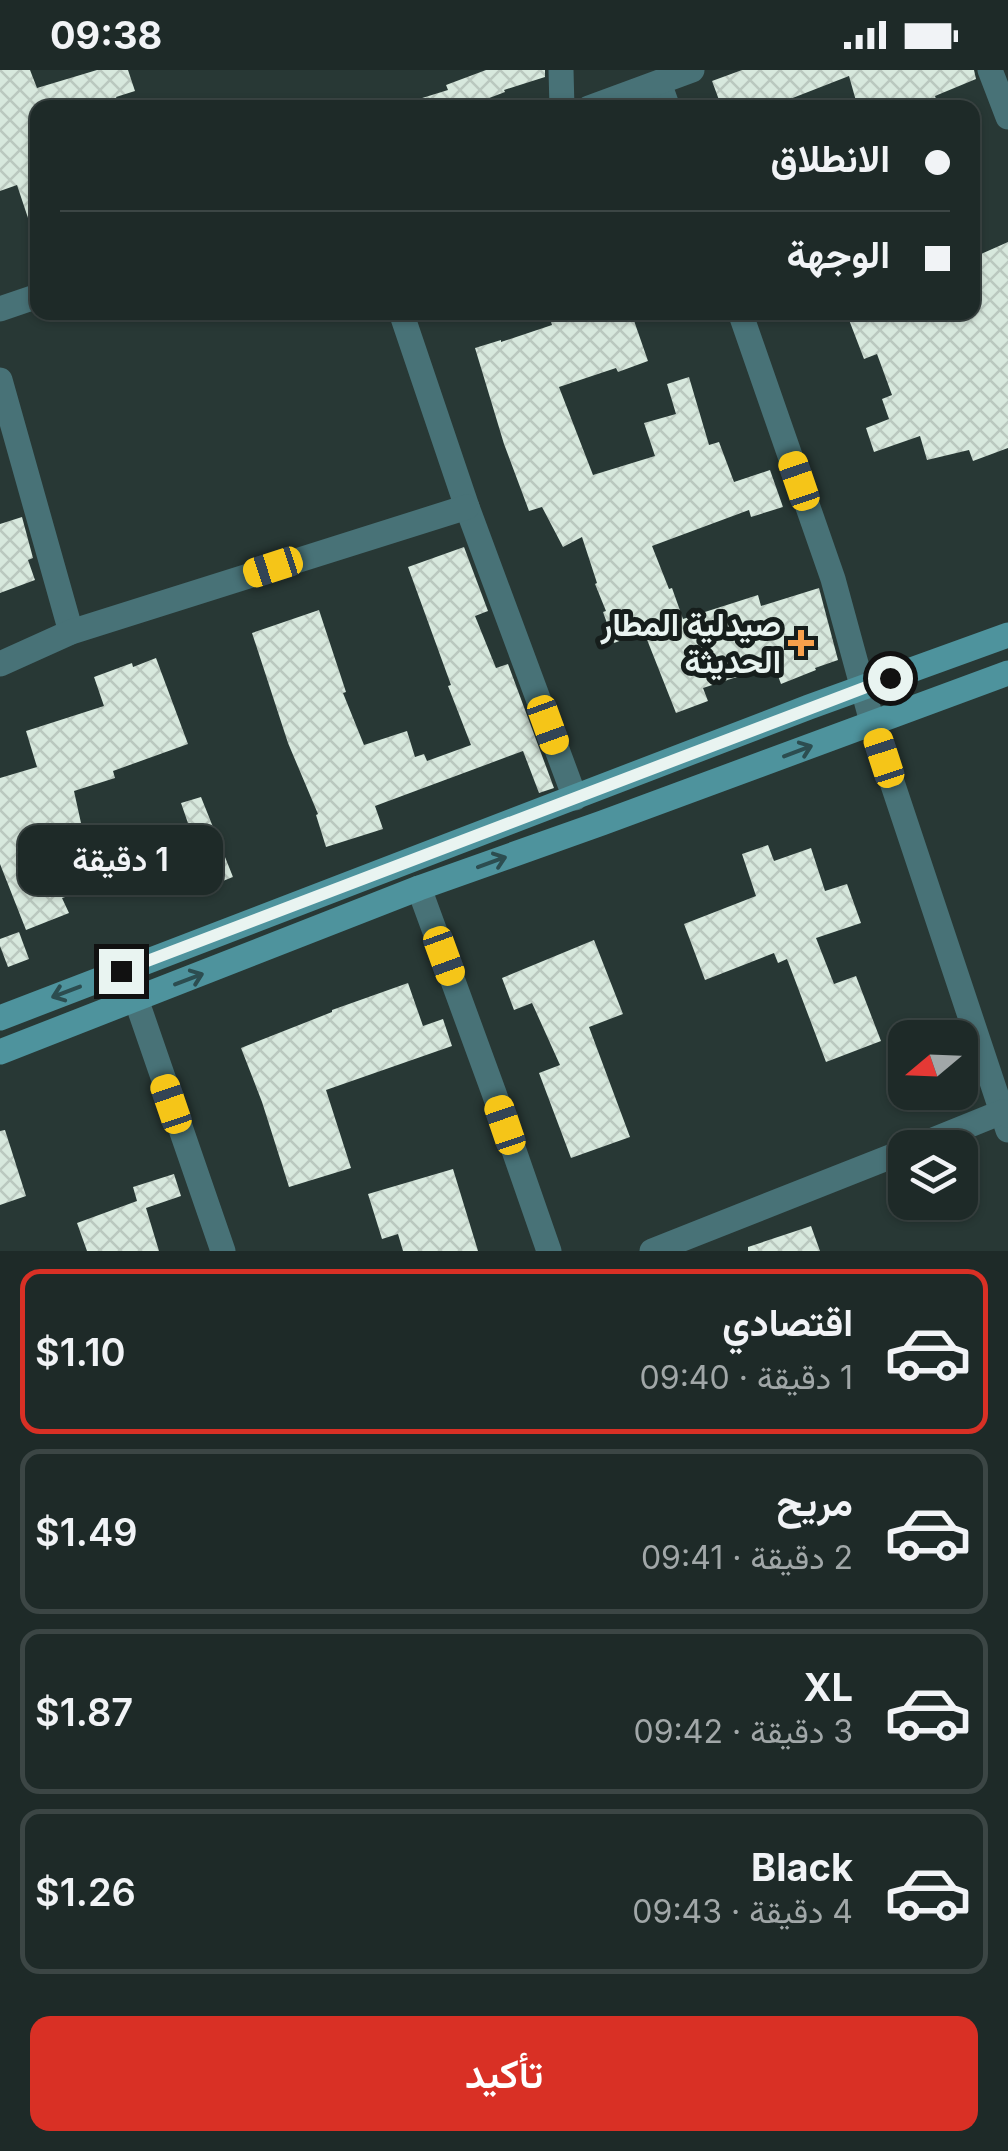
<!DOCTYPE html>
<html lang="ar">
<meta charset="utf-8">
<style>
body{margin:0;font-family:Inter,Vazirmatn,sans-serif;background:#2b3634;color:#f1f3f6;direction:rtl;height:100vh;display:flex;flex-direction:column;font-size:38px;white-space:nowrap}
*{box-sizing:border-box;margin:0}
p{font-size:32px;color:#a1a7a8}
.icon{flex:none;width:55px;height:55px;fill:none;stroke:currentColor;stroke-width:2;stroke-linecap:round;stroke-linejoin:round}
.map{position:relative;height:1181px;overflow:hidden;direction:ltr}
.sheet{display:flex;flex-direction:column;background:#1e2a28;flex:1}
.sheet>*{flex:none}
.guide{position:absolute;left:30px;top:30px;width:950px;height:220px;border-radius:20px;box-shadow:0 2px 8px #0004,0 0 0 2px #3c4645;direction:rtl;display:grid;align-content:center;height:220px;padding:0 30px;background:#1e2a28}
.needle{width:65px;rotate:251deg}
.tools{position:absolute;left:888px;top:950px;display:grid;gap:20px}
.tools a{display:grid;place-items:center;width:90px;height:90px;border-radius:20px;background:#1e2a28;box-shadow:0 2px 8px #0004,0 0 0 2px #3c4645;font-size:50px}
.end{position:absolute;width:45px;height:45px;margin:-22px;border:12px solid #e9f4f1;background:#111;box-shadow:0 0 0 5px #111}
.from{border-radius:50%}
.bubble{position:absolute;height:70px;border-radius:20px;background:#1e2a28;box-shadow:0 2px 8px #0004,0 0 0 2px #3c4645;font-size:32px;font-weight:600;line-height:70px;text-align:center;direction:rtl}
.car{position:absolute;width:30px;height:60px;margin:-30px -15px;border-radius:12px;box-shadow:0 0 8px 2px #0007;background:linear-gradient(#f5c518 24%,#345 0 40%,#f5c518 0 76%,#345 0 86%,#f5c518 0)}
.guide b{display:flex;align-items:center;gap:35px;height:95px;font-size:38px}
.guide b+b{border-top:2px solid #3c4645}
.guide i{width:25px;height:25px;background:#f1f3f6}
ul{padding:18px 0 0;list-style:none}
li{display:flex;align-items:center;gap:30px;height:165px;margin:0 20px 15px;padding:0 10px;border:5px solid #3c4645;border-radius:20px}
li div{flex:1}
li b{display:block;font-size:38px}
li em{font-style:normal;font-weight:600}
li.on{border-color:#d93025}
li>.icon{width:90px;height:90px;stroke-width:1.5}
.action{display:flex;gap:20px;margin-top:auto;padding:20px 30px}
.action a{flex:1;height:115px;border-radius:20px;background:#d93025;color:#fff;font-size:40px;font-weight:600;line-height:115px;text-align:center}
.status{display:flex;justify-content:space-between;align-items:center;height:70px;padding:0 50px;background:#1e2a28;direction:ltr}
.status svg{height:28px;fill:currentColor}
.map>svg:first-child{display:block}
.building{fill:url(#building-cross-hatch)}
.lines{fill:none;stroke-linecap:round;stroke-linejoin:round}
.street{stroke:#487277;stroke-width:25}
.secondary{stroke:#4e939d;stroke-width:25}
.oneway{stroke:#2c4d50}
.route{stroke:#e9f4f1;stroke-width:12}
.poi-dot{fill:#f8a04b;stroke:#161e1c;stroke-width:4}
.labels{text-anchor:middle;stroke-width:10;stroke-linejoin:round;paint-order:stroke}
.poi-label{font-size:32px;font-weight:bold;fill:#e9f4f1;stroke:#161e1c;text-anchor:end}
</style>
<div class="status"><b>09:38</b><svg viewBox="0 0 49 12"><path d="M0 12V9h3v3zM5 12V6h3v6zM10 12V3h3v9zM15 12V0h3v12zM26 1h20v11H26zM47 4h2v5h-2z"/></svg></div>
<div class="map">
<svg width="1008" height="1181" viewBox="0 0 1008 1181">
<defs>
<pattern id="building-cross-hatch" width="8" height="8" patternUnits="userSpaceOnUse" patternTransform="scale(2.5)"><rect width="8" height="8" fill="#d7e8dd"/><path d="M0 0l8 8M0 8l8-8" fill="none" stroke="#bac8bf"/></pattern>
</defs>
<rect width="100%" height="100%" fill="#283835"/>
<g class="building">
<polygon points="0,0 30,0 37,18 97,0 128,0 135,21 116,27 121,38 38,38 38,162 33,163 17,115 0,121"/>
<polygon points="486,0 545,0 545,7 504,20 505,22 463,38 407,38 406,33 448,20 446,15"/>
<polygon points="742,0 974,0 976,9 935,26 939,38 858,38 849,6 767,38 722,38 712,11"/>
<polygon points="1008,172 1008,378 973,391 969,380 927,390 920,366 874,382 866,358 889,349 882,329 892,325 877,284 864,289 846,242 972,242 972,188"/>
<polygon points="548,242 631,242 648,291 618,302 616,298 559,317 593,405 655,386 644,353 676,344 667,314 689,307 709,375 719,372 734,412 770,400 783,437 751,447 749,440 652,476 669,519 672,518 683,549 758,525 761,536 819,518 838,590 815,598 816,600 781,614 774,595 703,618 708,631 676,643 644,562 614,573 603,542 606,541 595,514 597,513 582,467 563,477 542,437 529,441 504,374 475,278 501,270 501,272 552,255"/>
<polygon points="22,447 33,488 28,490 35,510 0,523 0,454"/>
<polygon points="464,477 488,541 475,546 496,598 508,594 554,718 539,723 523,681 375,736 383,759 326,777 316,745 318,744 288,673 252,563 319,540 346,622 343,623 364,675 407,661 415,687 424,684 427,691 471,675 448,616 451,615 408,497"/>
<polygon points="156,588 188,674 113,701 115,708 74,721 86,776 132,762 138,780 190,759 181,733 201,727 233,807 185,826 171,793 62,828 69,843 26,860 0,794 0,708 37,697 26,661 104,636 94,607 132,593 133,597"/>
<polygon points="768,775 774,791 811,778 825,821 847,814 861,853 816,868 834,914 856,906 881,971 826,992 787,889 778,893 774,883 705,910 684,854 756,826 742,784"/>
<polygon points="19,862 29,889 8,897 0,876 0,869"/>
<polygon points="594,870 623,944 589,957 630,1067 571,1088 539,1003 560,995 532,933 514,940 502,908"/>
<polygon points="408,913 423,956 443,949 452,976 326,1020 351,1098 289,1117 262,1032 241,978 332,942 332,940"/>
<polygon points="5,1060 26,1126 0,1135 0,1061"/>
<polygon points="453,1099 478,1181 403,1181 398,1164 382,1169 368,1124"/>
<polygon points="174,1104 181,1126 146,1138 159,1181 87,1181 77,1153 137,1131 133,1117"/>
<polygon points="811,1156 820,1181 748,1181 748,1177"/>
</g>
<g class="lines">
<g class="street">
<polyline points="561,0 562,38"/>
<polyline points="990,0 1008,47"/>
<polyline points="659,13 668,38"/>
<polyline points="589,38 692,0"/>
<polyline points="0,239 38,226"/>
<polyline points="401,242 467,437 575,728"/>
<polyline points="740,242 833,509 872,652 1008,1060"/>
<polyline points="0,310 71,562"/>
<polyline points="0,594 71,562 467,437"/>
<polyline points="419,818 494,1023 549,1181"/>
<polyline points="136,929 223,1181"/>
<polyline points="913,1078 1002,1042 1008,1045"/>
<polyline points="652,1181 905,1081"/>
</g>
<g class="secondary">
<polyline points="0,948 809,637 1008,565"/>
<polyline points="0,982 419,818 602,753 1008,603"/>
</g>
</g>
<defs><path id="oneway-shaft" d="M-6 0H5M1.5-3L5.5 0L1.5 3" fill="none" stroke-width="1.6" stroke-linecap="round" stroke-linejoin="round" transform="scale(2.5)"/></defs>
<g class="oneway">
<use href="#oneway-shaft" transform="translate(798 681) rotate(-21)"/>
<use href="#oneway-shaft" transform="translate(492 792) rotate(-20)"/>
<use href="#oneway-shaft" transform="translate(189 909) rotate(-21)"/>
<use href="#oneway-shaft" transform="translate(66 922) rotate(159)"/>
</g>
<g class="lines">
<polyline class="route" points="121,901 890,608"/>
</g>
<path class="poi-dot" d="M796 558h10v10h10v10h-10v10h-10v-10h-10v-10h10z"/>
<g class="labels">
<g class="poi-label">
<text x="781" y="566">صيدلية المطار<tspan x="781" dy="37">الحديثة</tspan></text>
</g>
</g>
</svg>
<div class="tools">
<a><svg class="needle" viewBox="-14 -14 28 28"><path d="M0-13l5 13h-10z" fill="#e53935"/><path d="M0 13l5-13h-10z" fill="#a1a7a8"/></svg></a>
<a><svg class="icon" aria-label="layers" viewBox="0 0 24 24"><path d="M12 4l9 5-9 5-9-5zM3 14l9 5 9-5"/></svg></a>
</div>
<i class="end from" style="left:890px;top:608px"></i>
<i class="end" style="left:121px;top:901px"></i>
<div class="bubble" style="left:18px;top:755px;width:205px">1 دقيقة</div>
<i class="car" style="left:799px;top:411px;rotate:341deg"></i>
<i class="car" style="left:273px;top:497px;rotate:252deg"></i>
<i class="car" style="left:548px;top:655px;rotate:160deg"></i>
<i class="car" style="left:884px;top:688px;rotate:342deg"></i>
<i class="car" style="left:444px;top:886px;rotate:160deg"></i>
<i class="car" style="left:171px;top:1034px;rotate:341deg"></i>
<i class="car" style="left:505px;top:1055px;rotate:341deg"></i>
<div class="guide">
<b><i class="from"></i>الانطلاق</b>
<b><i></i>الوجهة</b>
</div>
</div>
<section class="sheet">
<ul>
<li class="on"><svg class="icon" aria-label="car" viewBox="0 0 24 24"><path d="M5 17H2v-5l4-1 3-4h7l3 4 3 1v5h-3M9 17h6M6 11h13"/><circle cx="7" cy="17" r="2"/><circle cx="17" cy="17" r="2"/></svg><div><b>اقتصادي</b><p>1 دقيقة · 09:40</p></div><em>$1.10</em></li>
<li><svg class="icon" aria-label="car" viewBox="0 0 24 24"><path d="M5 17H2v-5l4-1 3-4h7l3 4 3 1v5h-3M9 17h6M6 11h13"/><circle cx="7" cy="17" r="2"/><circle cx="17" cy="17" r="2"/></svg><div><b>مريح</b><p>2 دقيقة · 09:41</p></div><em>$1.49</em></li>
<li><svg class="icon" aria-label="car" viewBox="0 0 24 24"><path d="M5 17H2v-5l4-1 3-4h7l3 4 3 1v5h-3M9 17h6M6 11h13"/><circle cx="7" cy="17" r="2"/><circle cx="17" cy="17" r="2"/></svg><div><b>XL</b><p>3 دقيقة · 09:42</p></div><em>$1.87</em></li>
<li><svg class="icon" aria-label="car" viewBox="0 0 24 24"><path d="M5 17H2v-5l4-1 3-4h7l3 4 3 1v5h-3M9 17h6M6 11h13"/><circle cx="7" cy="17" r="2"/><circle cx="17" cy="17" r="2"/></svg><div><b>Black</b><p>4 دقيقة · 09:43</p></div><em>$1.26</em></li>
</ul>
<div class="action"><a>تأكيد</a></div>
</section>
